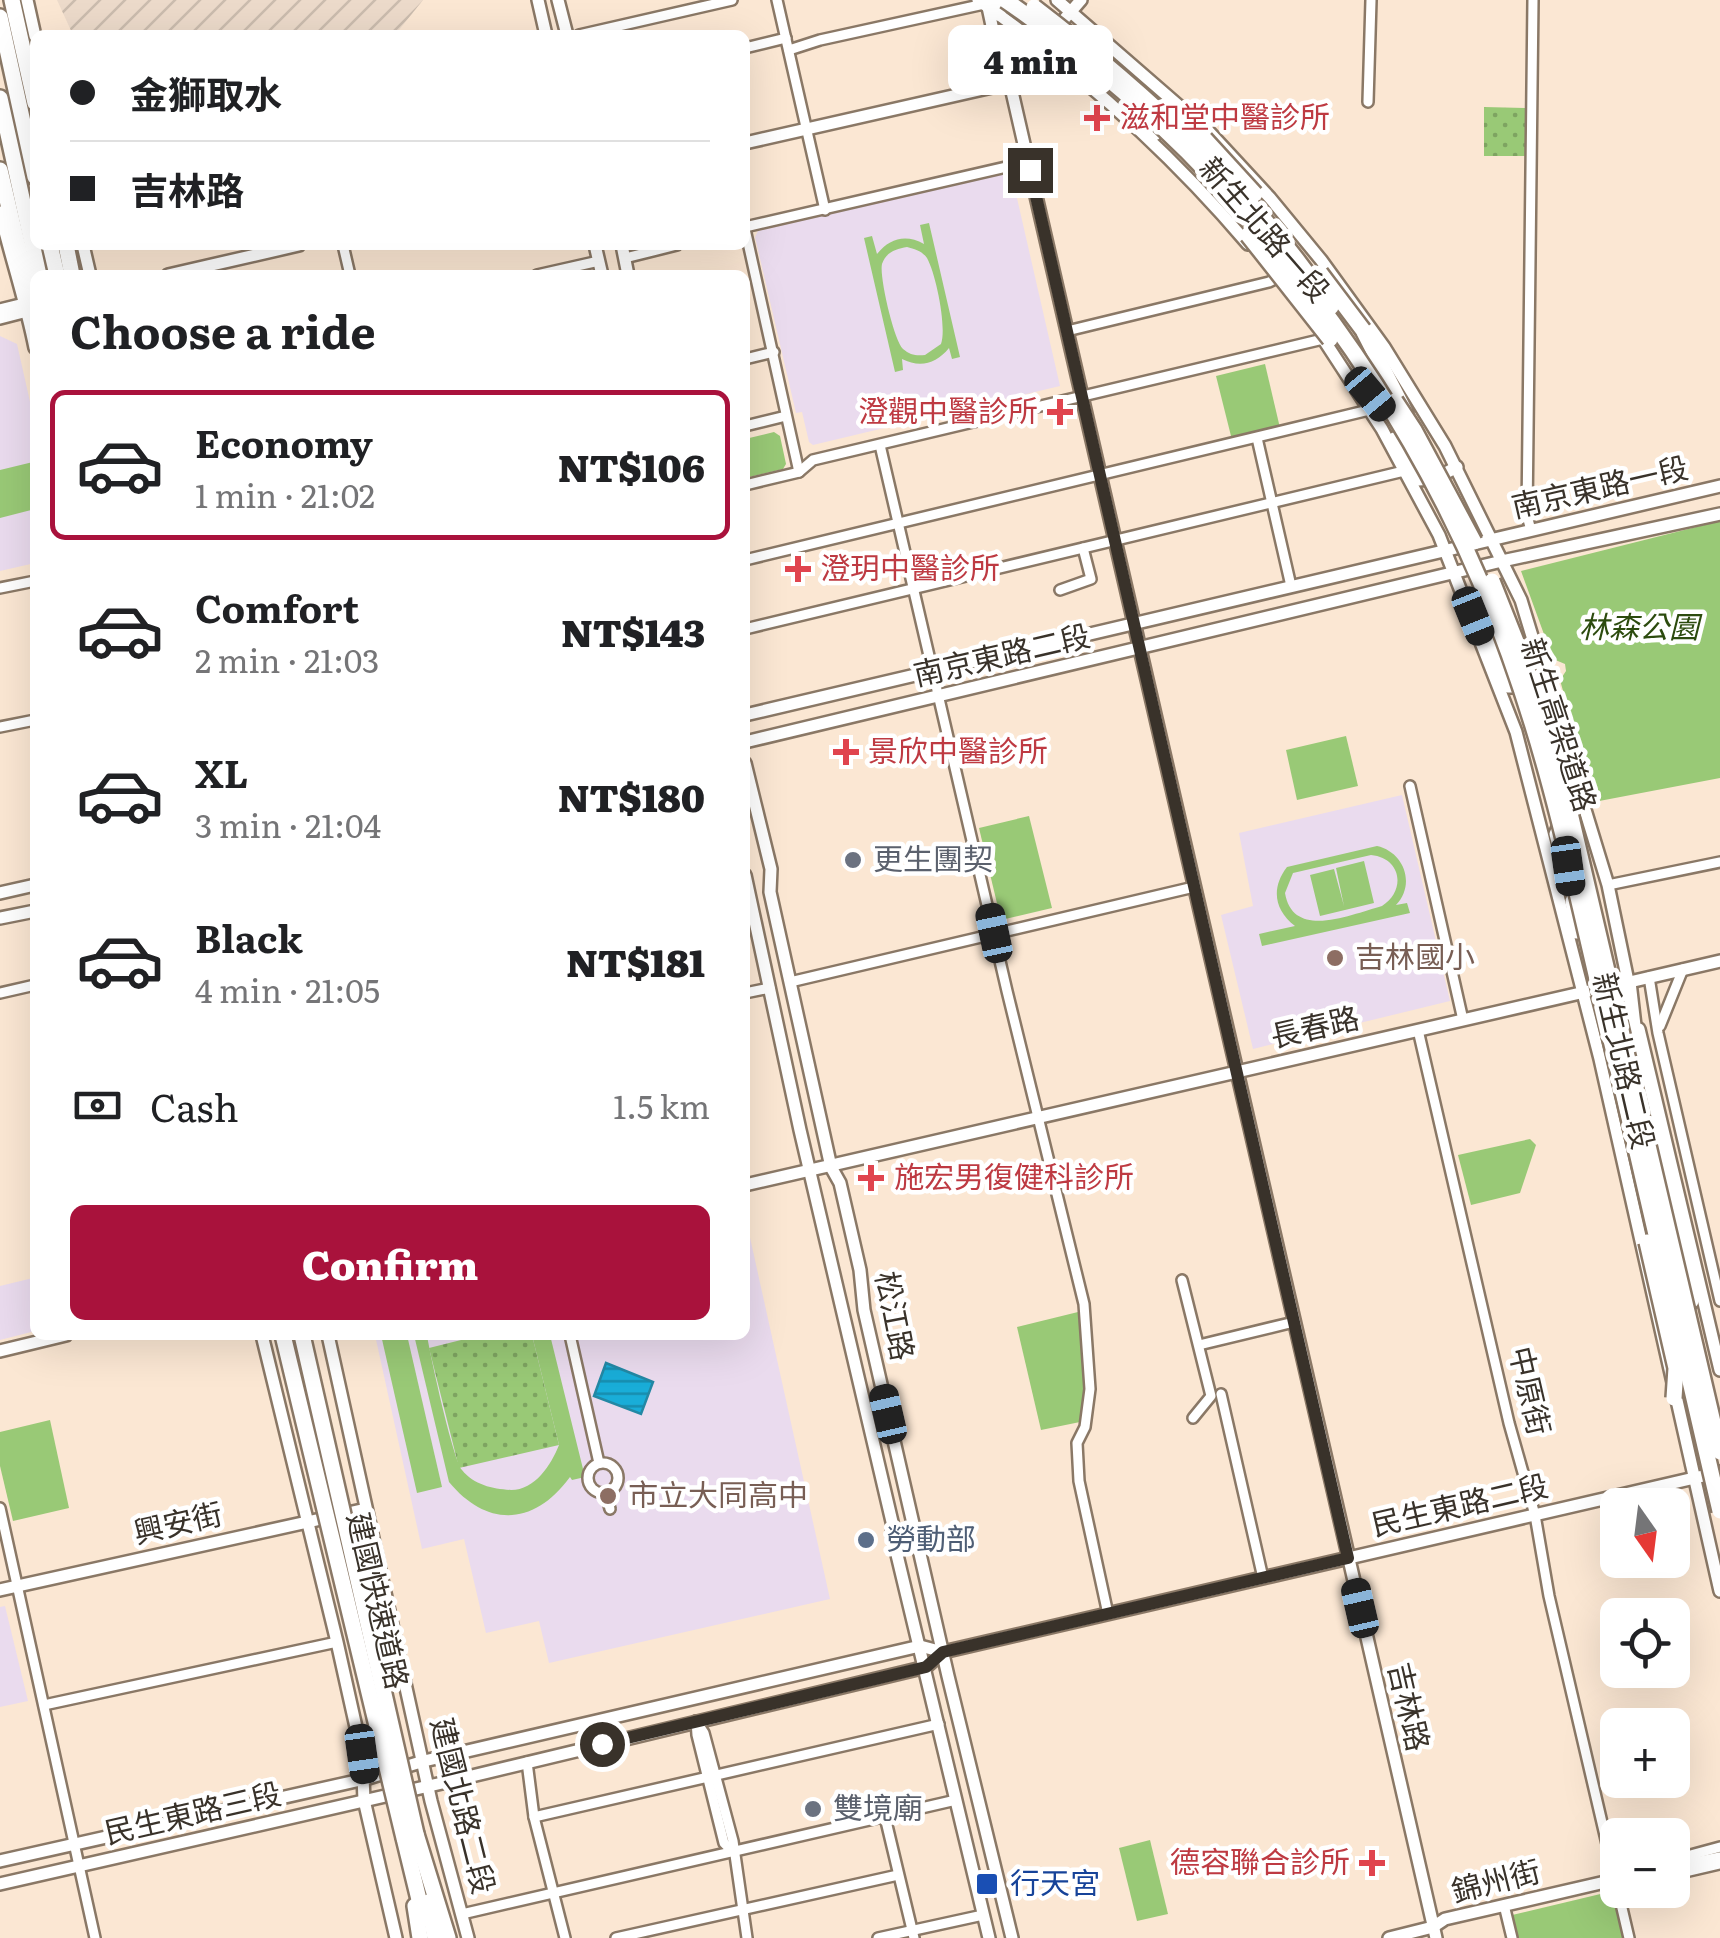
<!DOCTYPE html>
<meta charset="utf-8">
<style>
body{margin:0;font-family:Literata,"Noto Sans TC",serif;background:#f6f6f6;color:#202124;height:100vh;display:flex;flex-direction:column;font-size:38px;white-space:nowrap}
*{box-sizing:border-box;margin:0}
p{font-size:32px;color:#757577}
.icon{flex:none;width:55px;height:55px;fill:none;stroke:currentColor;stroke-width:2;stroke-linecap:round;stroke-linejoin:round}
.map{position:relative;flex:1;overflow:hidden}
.side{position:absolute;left:30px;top:270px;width:720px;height:1070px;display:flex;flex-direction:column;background:#fff;border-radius:15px;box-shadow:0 10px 40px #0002}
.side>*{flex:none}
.top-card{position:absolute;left:30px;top:30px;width:720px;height:220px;border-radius:15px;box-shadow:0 10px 40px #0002;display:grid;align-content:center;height:220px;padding:0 40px;background:#fff}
.needle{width:65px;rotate:166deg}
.controls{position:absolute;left:1600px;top:1488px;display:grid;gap:20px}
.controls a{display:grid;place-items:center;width:90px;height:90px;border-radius:15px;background:#fff;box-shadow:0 10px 40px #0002;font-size:50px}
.end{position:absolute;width:45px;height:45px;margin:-22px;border:12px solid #39322a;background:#fff;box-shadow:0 0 0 5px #fff}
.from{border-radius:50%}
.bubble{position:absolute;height:70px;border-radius:15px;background:#fff;box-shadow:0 10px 40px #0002;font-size:32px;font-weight:800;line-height:70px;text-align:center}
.car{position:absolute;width:30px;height:60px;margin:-30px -15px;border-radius:12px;box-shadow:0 0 8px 2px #0007;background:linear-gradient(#222 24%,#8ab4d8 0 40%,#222 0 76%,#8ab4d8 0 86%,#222 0)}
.top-card b{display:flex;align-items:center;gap:35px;height:95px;font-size:38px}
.top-card b+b{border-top:2px solid #e0e0e0}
.top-card i{width:25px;height:25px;background:#202124}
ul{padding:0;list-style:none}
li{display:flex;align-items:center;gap:30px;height:150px;margin:0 20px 15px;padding:0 20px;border:5px solid transparent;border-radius:15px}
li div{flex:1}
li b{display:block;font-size:38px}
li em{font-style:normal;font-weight:800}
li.on{border-color:#a9123c}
li>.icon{width:90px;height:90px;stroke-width:1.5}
h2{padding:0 40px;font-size:45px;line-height:120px}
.pay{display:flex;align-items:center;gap:25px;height:110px;padding:0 40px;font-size:38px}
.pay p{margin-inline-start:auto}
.action{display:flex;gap:20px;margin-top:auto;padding:20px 40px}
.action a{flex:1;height:115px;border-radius:15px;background:#a9123c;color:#fff;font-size:40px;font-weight:800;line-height:115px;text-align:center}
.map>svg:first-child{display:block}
.industrial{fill:url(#industrial-furrows)}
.education{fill:#eadbee}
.grass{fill:url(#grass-dots)}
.park{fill:#99c976;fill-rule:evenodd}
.water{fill:url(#water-rules);stroke:#2388a4;stroke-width:2.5}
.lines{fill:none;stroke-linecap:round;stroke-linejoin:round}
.street-casing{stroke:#8a7866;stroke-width:14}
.secondary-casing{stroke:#8a7866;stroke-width:16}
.highway-casing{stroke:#8a7866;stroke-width:20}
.street{stroke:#fff;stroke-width:9}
.secondary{stroke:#fff;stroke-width:11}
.highway{stroke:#fff;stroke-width:15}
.highway-bridge-casing{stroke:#8a7866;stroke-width:20;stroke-linecap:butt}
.highway-bridge{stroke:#fff;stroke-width:15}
.route{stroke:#39322a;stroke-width:12}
.health-dot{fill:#e0444e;stroke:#fff;stroke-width:4}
.worship-dot{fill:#6b7280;stroke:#fff;stroke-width:4}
.education-dot{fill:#8d6e63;stroke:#fff;stroke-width:4}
.service-dot{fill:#5c6f8a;stroke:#fff;stroke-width:4}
.transit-dot{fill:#1a4fb4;stroke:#fff;stroke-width:4}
.labels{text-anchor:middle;stroke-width:9;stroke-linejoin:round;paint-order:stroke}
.health-label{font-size:30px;fill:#be3a42;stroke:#fff;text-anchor:start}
.street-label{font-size:30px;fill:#39322a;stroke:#fff}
.park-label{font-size:30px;font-style:italic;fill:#2c4b0e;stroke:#fff}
.worship-label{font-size:30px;fill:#5b616d;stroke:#fff;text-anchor:start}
.education-label{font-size:30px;fill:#785e54;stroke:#fff;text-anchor:start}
.service-label{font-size:30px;fill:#4e5e75;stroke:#fff;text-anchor:start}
.transit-label{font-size:30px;fill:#164399;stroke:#fff;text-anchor:start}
</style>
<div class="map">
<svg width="1720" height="1938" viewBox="0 0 1720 1938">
<defs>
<pattern id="industrial-furrows" width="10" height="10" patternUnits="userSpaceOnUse" patternTransform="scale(2.5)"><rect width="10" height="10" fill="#ecdaca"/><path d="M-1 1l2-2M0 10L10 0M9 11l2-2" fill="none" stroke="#cbbcae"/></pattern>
<pattern id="grass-dots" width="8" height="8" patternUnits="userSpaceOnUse" patternTransform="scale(2.5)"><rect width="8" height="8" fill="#99c976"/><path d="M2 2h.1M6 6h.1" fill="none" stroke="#7ea461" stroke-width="1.8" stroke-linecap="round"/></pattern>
<pattern id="water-rules" width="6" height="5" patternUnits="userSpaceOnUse" patternTransform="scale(2.5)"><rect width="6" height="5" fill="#19add8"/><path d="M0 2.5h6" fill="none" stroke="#178daf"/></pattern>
</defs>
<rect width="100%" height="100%" fill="#fbe7d3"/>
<polygon class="industrial" points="57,0 423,0 395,35 73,35"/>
<g class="education">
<polygon points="1011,172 1060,386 813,445 809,442 802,412 796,413 755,237 758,231"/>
<polygon points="0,336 17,344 35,424 35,563 0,571"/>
<polygon points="1402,795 1450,1001 1253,1049 1221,915 1253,906 1239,833"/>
<polygon points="745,1215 830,1599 549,1663 539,1621 486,1633 464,1539 422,1549 375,1335 745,1335"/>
<polygon points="33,1278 35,1331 0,1340 0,1286"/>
<polygon points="5,1606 28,1701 0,1707 0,1607"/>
</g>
<g class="grass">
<polygon points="1484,107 1525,108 1525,156 1484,156"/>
<polygon points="481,1335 532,1335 559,1445 459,1468 429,1348"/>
</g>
<g class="park">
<path d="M929,223L960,357L952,359L949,348C936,364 920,368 902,359L903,370L895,372L864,238L872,236L877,254C890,238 906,234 924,244L920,225ZM907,247C915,249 922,251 927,258C936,274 947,328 941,344L925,355C916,356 910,355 903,349C894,341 879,276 882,264C886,252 896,249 907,247Z"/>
<polygon points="1265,364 1280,428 1232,440 1216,376"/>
<polygon points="774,432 780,436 786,464 783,469 745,478 745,439"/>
<polygon points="33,462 35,509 0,518 0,470"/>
<polygon points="1720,521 1720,778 1594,802 1560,680 1566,671 1565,664 1553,659 1521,571"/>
<polygon points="1346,736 1358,786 1297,800 1286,750"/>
<polygon points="1029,816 1052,908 1001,920 979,828"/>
<path d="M1377,846C1404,852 1416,884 1396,905L1407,903L1410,913L1262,946L1259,934L1295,926C1274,910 1271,888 1287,867ZM1371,855C1402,858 1406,891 1382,906C1352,914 1293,941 1285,893L1293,873Z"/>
<polygon points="1364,861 1374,903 1320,916 1310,875 1334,869 1344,906 1336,868"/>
<polygon points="1530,1139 1536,1145 1520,1193 1471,1205 1458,1155"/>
<polygon points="1078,1312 1086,1389 1080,1422 1041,1430 1017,1327"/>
<polygon points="381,1335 407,1335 442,1487 417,1493"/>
<path d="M414,1335H427C430,1355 453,1459 462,1470C474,1485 493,1489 511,1490C535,1490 551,1465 559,1445L532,1335H550L585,1477L572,1480L570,1477C535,1525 488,1529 449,1482Z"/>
<polygon points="50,1420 69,1508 13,1521 0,1466 0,1432"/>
<polygon points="1150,1840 1168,1914 1137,1921 1119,1848"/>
<polygon points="1613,1891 1626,1938 1513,1938 1508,1916"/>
</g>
<polygon class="water" points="606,1363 653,1382 641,1414 594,1396"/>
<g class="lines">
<defs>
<g id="street">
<polyline points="777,0 825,210"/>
<polyline points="579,35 732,0"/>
<polyline points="745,48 786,38"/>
<polyline points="789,50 820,40 984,4"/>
<polyline points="1368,102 1371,0"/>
<polyline points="745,227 1028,162"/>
<polyline points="745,229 799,472"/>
<polyline points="343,245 350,275"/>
<polyline points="625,258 677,245"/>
<polyline points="537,275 599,261"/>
<polyline points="1067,331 1269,282 1277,278"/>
<polyline points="745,359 774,352"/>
<polyline points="745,426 786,416"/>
<polyline points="1257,438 1291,586"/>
<polyline points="880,445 1007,991 1084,1304 1090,1389 1085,1427 1077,1443 1079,1481 1108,1614"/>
<polyline points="745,485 799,472 813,460 1323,339"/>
<polyline points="1531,530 1527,516 1533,0"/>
<polyline points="745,560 1369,410"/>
<polyline points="0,588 35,581"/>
<polyline points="1060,590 1091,579 1083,548"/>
<polyline points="745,629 1404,471"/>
<polyline points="0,727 35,720"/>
<polyline points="1410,786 1463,1020"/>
<polyline points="1608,885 1720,862"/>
<polyline points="1649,977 1658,1033 1720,1301"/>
<polyline points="790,982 1194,887"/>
<polyline points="0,993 35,985"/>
<polyline points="745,993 770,988"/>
<polyline points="1660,1026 1683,969"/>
<polyline points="1418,1030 1509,1423 1535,1515 1549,1596 1629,1938"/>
<polyline points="1182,1280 1211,1396 1193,1418"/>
<polyline points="570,1335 599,1463"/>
<polyline points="1199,1345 1294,1322"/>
<polyline points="1221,1394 1263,1578"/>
<circle cx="603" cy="1478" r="15"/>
<polyline points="606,1493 610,1509"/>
<polyline points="0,1508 95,1938"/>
<polyline points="44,1705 337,1642"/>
<polyline points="696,1721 704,1733 733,1841 747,1938"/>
<polyline points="696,1721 697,1735 724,1843 732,1851"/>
<polyline points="527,1762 534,1817 565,1938"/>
<polyline points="534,1817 939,1724"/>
<polyline points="885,1817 914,1938"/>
<polyline points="1672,1860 1720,1847"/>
<polyline points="1672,1875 1719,1864"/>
<polyline points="1504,1905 1512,1938"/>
<polyline points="462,1914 956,1800"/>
<polyline points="616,1938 898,1875"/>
<polyline points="878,1938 983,1915"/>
</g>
<g id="secondary">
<polyline points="27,0 35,36"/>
<polyline points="538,0 546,35"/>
<polyline points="558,0 567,35"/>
<path d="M978,0C1080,71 1168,150 1248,244"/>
<polyline points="1057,0 1210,133 1270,198 1321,260 1384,347 1445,446 1521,600 1608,885 1629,986"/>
<polyline points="988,7 1000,63 1010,83 1436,1938"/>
<polyline points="1054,31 1081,0"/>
<polyline points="1010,83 1029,87 1074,73"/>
<polyline points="745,143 1010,83 1042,45"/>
<path d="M0,212C11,258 26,302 35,348"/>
<polyline points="83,245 90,275"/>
<polyline points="595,245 602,275"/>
<polyline points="622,245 628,275"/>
<polyline points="168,275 299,245"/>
<polyline points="0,310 28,303"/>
<polyline points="0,318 35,309"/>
<polyline points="1322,337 1382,429 1439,535 1516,732 1600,1059 1720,1591"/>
<polyline points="1394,438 1418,480 1434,479 1457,467"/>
<polyline points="1476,618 1487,629 1508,687 1528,687"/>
<polyline points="745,715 1720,486"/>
<polyline points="745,742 1502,561 1720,514"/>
<polyline points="745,763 771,869 770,892 831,1167 840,1183 860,1270 864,1310 948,1676 1012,1938"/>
<polyline points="745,875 800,1130 893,1526 892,1534 989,1938"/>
<polyline points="1557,887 1565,874 1555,834 1561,821"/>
<polyline points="0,893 35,885"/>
<polyline points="0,918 35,911"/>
<polyline points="1621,984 1720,961"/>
<polyline points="1639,1029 1720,1370"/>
<polyline points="745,1185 1589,991"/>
<polyline points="262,1335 337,1642 362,1754 364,1800 396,1938"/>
<polyline points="328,1335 431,1801 468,1938"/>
<polyline points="0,1351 66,1335"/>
<polyline points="0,1590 366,1509"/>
<polyline points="0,1861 365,1779 424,1761 920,1646 943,1652 1720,1472"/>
<polyline points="1672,1868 1720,1858"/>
<polyline points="0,1884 451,1781 926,1667 943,1652"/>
<polyline points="1389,1938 1433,1927 1445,1919 1618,1879"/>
</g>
<g id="highway">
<polyline points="12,0 35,103"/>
<polyline points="990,0 998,13"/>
<polyline points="0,17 35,177"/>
<polyline points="0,98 39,275"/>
<polyline points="1190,117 1201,135"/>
<polyline points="1136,123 1154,133"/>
<polyline points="0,170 28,289 29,311"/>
<polyline points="50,245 57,275"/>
<polyline points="66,245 72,275"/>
<polyline points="1363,330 1405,412"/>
<polyline points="1573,901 1577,931"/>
<polyline points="1628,982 1636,1052 1691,1301"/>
<polyline points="416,1834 448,1938"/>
<polyline points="404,1838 423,1916"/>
<polyline points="428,1902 435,1938"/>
<polyline points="415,1906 420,1938"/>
</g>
</defs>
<use href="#street" class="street-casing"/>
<use href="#secondary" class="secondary-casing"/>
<use href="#highway" class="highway-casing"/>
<use href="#street" class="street"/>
<use href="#secondary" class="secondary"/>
<use href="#highway" class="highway"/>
<defs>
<g id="highway-bridge">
<path d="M1005,0C1214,143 1386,358 1484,590C1542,726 1572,871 1605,1014C1643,1180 1682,1345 1720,1511"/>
<path d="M1034,7C1146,93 1252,190 1331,307"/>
<polyline points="1201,135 1255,194"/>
<polyline points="1248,235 1330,339"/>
<polyline points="1320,273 1363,330"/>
<polyline points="1395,401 1414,430 1474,542"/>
<polyline points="1492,581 1523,659 1562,779 1720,1452"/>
<polyline points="1647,1242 1676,1368 1674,1398"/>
<polyline points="283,1335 404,1838"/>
<polyline points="302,1335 416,1834"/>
</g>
</defs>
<use href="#highway-bridge" class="highway-bridge-casing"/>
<use href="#highway-bridge" class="highway-bridge"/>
</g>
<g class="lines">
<polyline class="route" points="602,1744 926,1667 943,1652 1348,1558 1030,170"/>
</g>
<g class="health-dot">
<path d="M1092 103h10v10h10v10h-10v10h-10v-10h-10v-10h10z"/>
<path d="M1055 397h10v10h10v10h-10v10h-10v-10h-10v-10h10z"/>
<path d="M793 554h10v10h10v10h-10v10h-10v-10h-10v-10h10z"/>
<path d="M841 737h10v10h10v10h-10v10h-10v-10h-10v-10h10z"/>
<path d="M866 1163h10v10h10v10h-10v10h-10v-10h-10v-10h10z"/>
<path d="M1367 1848h10v10h10v10h-10v10h-10v-10h-10v-10h10z"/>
</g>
<g class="worship-dot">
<circle cx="853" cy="860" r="10"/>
<circle cx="813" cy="1809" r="10"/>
</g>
<g class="education-dot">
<circle cx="1335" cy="958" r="10"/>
<circle cx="608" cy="1496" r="10"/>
</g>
<circle class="service-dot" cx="866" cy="1540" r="10"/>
<rect class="transit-dot" x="975" y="1872" width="24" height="24" rx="5"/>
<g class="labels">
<g class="health-label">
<text x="1120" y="128">滋和堂中醫診所</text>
<text x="1038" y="422" text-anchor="end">澄觀中醫診所</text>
<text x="820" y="579">澄玥中醫診所</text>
<text x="868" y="762">景欣中醫診所</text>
<text x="894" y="1188">施宏男復健科診所</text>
<text x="1350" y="1873" text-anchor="end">德容聯合診所</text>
</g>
<g class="street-label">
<text transform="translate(1264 230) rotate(49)" y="10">新生北路一段</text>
<text transform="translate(1600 488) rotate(-13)" y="10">南京東路一段</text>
<text transform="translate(1002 656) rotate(-13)" y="10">南京東路二段</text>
<text transform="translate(1558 725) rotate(72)" y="10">新生高架道路</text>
<text transform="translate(1315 1028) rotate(-13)" y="10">長春路</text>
<text transform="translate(1623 1061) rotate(77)" y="10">新生北路二段</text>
<text transform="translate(894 1316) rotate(79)" y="10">松江路</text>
<text transform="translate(1529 1391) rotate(77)" y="10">中原街</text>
<text transform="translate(1460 1506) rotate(-13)" y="10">民生東路二段</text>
<text transform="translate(178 1524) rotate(-13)" y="10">興安街</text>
<text transform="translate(377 1601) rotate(77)" y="10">建國快速道路</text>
<text transform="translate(1408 1707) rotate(77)" y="10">吉林路</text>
<text transform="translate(462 1806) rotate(76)" y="10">建國北路二段</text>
<text transform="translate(193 1814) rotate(-13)" y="10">民生東路三段</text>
<text transform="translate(1496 1882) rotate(-14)" y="10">錦州街</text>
</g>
<g class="park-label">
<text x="1639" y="638">林森公園</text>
</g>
<g class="worship-label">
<text x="873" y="870">更生團契</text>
<text x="833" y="1819">雙境廟</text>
</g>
<g class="education-label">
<text x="1355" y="968">吉林國小</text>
<text x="628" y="1506">市立大同高中</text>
</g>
<g class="service-label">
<text x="886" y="1550">勞動部</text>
</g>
<g class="transit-label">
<text x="1010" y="1894">行天宮</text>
</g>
</g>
</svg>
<div class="controls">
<a><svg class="needle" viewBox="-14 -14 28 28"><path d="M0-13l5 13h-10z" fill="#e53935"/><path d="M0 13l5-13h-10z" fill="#757577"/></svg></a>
<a><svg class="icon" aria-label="locate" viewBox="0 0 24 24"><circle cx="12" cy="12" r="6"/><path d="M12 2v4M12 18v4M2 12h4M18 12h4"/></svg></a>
<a>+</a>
<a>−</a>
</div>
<i class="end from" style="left:602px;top:1744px"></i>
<i class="end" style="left:1030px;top:170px"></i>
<div class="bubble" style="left:948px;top:25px;width:165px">4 min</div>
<i class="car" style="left:1370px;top:394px;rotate:140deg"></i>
<i class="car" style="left:1473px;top:616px;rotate:158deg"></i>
<i class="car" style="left:1568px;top:866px;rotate:172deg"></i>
<i class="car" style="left:994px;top:933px;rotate:348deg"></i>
<i class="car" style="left:888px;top:1414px;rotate:347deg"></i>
<i class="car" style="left:1360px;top:1608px;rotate:347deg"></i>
<i class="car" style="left:362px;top:1754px;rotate:172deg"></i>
<div class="top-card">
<b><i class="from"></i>金獅取水</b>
<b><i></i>吉林路</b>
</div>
<section class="side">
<h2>Choose a ride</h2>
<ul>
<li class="on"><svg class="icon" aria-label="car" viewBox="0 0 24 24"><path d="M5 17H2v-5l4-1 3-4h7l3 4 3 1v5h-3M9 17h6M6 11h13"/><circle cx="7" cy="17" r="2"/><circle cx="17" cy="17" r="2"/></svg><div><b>Economy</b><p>1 min · 21:02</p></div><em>NT$106</em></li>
<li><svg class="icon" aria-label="car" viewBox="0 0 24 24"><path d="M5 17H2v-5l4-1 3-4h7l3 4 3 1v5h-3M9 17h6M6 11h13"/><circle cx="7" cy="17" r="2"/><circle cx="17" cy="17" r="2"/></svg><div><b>Comfort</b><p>2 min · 21:03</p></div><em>NT$143</em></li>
<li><svg class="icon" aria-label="car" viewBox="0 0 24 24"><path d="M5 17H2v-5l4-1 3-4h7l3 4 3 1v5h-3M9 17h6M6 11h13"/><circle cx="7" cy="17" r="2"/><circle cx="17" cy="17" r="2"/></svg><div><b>XL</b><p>3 min · 21:04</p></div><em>NT$180</em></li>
<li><svg class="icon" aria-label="car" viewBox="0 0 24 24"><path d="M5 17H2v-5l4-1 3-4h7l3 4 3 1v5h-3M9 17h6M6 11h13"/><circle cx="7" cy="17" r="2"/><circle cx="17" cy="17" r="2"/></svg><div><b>Black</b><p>4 min · 21:05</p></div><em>NT$181</em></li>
</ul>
<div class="pay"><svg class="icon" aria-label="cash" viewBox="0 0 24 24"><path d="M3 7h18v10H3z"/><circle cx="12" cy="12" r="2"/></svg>Cash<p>1.5 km</p></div>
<div class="action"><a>Confirm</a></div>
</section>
</div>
